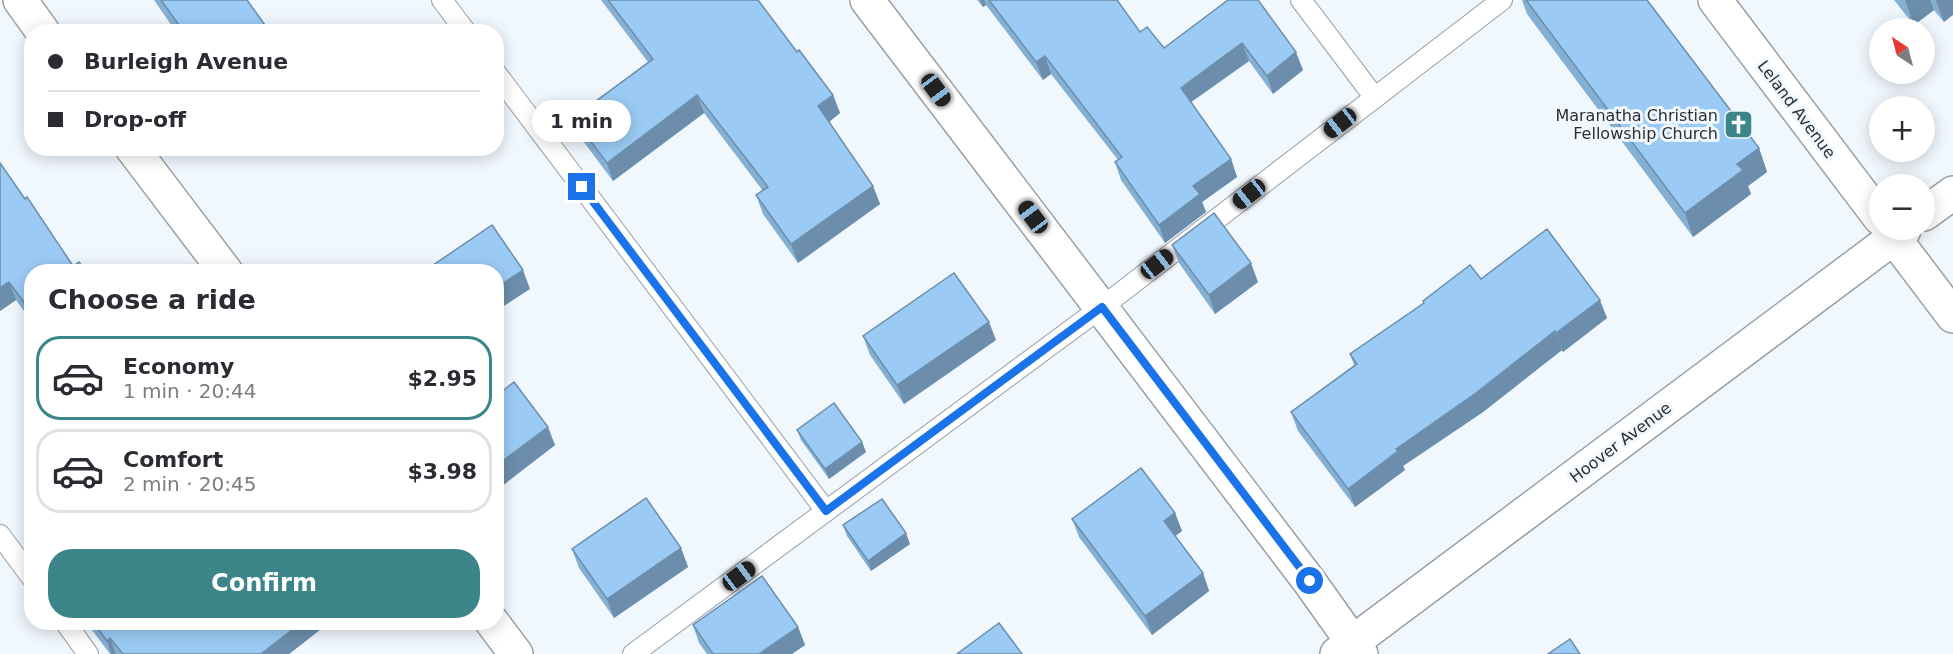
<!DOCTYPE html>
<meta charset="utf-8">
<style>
body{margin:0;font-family:"DejaVu Sans",sans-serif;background:#f2f2f3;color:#2b2b33;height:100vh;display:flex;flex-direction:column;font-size:22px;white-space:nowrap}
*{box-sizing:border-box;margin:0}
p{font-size:20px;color:#7c7c81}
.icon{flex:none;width:33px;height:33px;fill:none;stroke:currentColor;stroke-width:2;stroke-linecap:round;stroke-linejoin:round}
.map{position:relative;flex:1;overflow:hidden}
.drawer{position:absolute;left:24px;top:264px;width:480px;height:366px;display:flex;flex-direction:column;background:#fff;border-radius:24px;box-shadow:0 3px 15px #0003}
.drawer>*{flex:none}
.hud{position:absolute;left:24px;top:24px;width:480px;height:132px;border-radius:24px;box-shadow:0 3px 15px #0003;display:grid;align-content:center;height:132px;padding:0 24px;background:#fff}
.needle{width:39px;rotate:324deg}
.tools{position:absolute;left:1869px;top:18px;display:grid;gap:12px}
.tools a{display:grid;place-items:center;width:66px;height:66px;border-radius:50%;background:#fff;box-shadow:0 3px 15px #0003;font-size:30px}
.end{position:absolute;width:27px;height:27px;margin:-14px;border:8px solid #1a73e8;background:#fff;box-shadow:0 0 0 3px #fff}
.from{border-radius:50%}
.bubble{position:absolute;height:42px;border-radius:21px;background:#fff;box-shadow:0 3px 15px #0003;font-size:20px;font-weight:800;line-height:42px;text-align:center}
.car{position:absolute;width:18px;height:36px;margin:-18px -9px;border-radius:8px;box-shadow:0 0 4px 2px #0007;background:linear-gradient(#222 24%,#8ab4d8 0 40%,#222 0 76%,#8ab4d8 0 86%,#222 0)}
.hud b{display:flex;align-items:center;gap:21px;height:57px;font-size:22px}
.hud b+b{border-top:2px solid #e1e1e2}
.hud i{width:15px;height:15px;background:#2b2b33}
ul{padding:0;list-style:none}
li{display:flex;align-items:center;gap:18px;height:84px;margin:0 12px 9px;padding:0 12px;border:3px solid #e1e1e2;border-radius:24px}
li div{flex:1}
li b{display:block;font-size:22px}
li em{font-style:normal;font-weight:800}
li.active{border-color:#3c8588}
li>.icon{width:54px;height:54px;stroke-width:1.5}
h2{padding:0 24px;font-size:27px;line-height:72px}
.button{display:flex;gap:12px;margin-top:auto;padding:12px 24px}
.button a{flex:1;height:69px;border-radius:24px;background:#3c8588;color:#fff;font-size:24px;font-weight:800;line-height:69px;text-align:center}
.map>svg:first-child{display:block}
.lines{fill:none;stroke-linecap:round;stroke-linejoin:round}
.service-casing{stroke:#999fa4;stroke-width:22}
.minor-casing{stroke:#999fa4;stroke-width:36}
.tertiary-casing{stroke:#999fa4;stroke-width:36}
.service{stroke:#fff;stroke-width:20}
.minor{stroke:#fff;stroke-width:33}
.tertiary{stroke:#fff;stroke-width:33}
.wall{fill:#85afd3}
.shaded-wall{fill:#6c8eac}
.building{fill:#9bcbf5;stroke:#6c8eac;stroke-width:1.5}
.route{stroke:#1a73e8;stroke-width:8}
.labels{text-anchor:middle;stroke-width:6;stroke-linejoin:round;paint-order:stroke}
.street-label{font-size:16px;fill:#2d3032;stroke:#f0f7fd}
.poi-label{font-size:16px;fill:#2d3032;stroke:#f0f7fd;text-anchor:end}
</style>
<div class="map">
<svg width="1953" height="654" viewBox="0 0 1953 654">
<rect width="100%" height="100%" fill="#f0f7fd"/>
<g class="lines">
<defs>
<g id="service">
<polyline points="442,0 466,32"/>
<polyline points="1301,0 1375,98"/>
<polyline points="496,73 826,511"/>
<polyline points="0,535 32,578"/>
<polyline points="65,622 88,654"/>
<polyline points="633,654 1102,307 1502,0"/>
</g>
<g id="minor">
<polyline points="20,0 43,32"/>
<polyline points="867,0 1309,581 1361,654"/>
<polyline points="1715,0 1880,218"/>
<polyline points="132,148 226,272"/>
<polyline points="1888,230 1953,316"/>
<polyline points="492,622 516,654"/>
</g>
<g id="tertiary">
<polyline points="1924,214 1953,193"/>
<polyline points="1337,654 1904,230"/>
</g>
</defs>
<use href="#service" class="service-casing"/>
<use href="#minor" class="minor-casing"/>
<use href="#tertiary" class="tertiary-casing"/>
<use href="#service" class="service"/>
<use href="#minor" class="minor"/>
<use href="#tertiary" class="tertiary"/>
</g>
<g class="wall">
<polygon points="154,0 247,0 270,32 176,32"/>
<polygon points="601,0 758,0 797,52 833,95 840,113 829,122 873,186 880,204 798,263 763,214 756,195 763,191 704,113 613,181 580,137 573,118 648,62"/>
<polygon points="977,0 1117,0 1140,32 1164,48 1228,0 1303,70 1273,94 1249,61 1191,102 1231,159 1237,177 1202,202 1206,212 1165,243 1121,180 1115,162 1118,160 1051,74 1043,80 986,5 983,7"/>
<polygon points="1522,0 1647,0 1759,148 1767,172 1748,186 1751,194 1693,237 1527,14"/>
<polygon points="1894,0 1953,0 1944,22 1934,10 1914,25"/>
<polygon points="0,163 73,266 86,272 32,272 32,322 16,300 0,311"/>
<polygon points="1172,245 1258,282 1215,314 1179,263"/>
<polygon points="1481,279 1607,318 1563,352 1562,350 1483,412 1403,466 1405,470 1355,507 1298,431 1291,412 1354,365 1350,354 1423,304 1423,301"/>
<polygon points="863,336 996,340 904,404 870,355"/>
<polygon points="496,396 555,445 502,486 496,479"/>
<polygon points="797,430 862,442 866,452 829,479 801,440"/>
<polygon points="1175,513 1182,531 1175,536 1203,573 1209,591 1152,635 1079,537 1072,519"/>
<polygon points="843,525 910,544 871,571 847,536"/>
<polygon points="681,548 688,567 614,618 579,568 572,549"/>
<polygon points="86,622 190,622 192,625 195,622 330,622 289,654 110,654"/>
<polygon points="693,625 798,627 805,645 792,654 707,654 699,643"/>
</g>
<g class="shaded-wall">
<polygon points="980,0 984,0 986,5 983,7"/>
<polygon points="1905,0 1930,0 1934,10 1914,25"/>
<polygon points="1936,0 1953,0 1953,15 1944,22"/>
<polygon points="1242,43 1249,61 1187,105 1181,88"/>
<polygon points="1296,52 1303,70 1273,94 1267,76"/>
<polygon points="1045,56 1051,74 1043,80 1036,62"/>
<polygon points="697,95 704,113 613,181 607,163"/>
<polygon points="833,95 840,113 825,125 818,106"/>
<polygon points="1759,148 1767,172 1748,186 1751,194 1693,237 1685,213 1737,164"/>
<polygon points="1231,159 1237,177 1202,202 1206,212 1165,243 1159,225 1193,186"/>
<polygon points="873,186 880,204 798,263 791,244"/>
<polygon points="1251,263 1258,282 1215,314 1209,295"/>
<polygon points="523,270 530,289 496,311 496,288"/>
<polygon points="9,282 16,300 0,311 0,288"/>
<polygon points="1600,300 1607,318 1563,352 1556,333"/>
<polygon points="989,322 996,340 904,404 897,385"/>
<polygon points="1555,331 1562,350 1483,412 1403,466 1405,470 1355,507 1348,489 1396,449"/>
<polygon points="548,427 555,445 502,486 496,472 496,466"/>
<polygon points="862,442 866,452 829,479 825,469"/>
<polygon points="1175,513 1182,531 1170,540 1164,521"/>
<polygon points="906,533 910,544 871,571 868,561"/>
<polygon points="681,548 688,567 614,618 607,599"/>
<polygon points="1203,573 1209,591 1152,635 1145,616"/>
<polygon points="302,622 330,622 289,654 261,654"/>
<polygon points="798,627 805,645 792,654 759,654"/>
<polygon points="110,638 116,654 111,654 107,641"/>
</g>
<g class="building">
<polygon points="161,0 247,0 270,32 194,32 193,30 191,32 184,32"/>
<polygon points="608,0 758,0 797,52 799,50 833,95 818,106 873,186 791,244 756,195 768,187 697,95 607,163 573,118 653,59"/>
<polygon points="989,0 1117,0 1140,32 1147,27 1164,48 1228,0 1258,0 1296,52 1267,76 1242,43 1181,88 1231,159 1193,186 1200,194 1159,225 1115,162 1122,157 1045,56 1036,62"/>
<polygon points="1526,0 1647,0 1759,148 1737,164 1743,170 1685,213"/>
<polygon points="0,163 25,199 27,197 73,266 79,262 86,272 32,272 32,313 9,282 0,288"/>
<polygon points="1214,213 1251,263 1209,295 1172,245"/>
<polygon points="492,225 523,270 496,288 496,272 423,272"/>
<polygon points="1547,229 1600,300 1556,333 1555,331 1476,393 1396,449 1398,451 1348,489 1291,412 1357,364 1350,354 1424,303 1423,301 1470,265 1481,279"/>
<polygon points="954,273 989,322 897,385 863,336"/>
<polygon points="514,382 548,427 496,466 496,396"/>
<polygon points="834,403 862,442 825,469 797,430"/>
<polygon points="1141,468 1175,513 1164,521 1203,573 1145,616 1072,519"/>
<polygon points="646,498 681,548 607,599 572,549"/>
<polygon points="882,499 906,533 868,561 843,525"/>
<polygon points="762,576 798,627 759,654 713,654 693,625"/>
<polygon points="93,622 190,622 192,625 195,622 302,622 261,654 123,654 110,638 107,641"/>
<polygon points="999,623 1022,654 957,654"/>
<polygon points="1570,639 1580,654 1548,654"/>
</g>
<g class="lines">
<polyline class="route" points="582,187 826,511 1102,307 1310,581"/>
</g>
<defs>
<symbol id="church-square" viewBox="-11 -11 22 22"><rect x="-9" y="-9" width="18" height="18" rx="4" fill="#3c8588" stroke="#f0f7fd"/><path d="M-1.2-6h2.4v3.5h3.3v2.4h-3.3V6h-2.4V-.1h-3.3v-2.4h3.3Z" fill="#fff"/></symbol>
</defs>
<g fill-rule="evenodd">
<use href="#church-square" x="1722" y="108" width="33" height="33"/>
</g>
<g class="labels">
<g class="street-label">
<text transform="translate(1797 109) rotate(53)" y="6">Leland Avenue</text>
<text transform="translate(1620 442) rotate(-37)" y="6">Hoover Avenue</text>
</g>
<g class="poi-label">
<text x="1718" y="121">Maranatha Christian<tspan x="1718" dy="18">Fellowship Church</tspan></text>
</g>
</g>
</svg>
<div class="tools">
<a><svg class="needle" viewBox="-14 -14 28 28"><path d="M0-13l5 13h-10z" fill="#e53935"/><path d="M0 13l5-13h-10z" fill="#7c7c81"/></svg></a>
<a>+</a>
<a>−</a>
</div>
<i class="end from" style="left:1310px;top:581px"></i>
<i class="end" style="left:582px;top:187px"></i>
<div class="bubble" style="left:532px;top:100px;width:99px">1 min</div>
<i class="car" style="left:936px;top:90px;rotate:143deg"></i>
<i class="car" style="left:1340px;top:123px;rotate:232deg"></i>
<i class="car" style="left:1249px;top:194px;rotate:232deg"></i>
<i class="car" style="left:1033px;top:217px;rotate:323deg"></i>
<i class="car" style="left:1157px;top:264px;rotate:52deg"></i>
<i class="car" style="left:739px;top:576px;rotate:53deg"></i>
<div class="hud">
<b><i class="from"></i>Burleigh Avenue</b>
<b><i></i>Drop-off</b>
</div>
<section class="drawer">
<h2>Choose a ride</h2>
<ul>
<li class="active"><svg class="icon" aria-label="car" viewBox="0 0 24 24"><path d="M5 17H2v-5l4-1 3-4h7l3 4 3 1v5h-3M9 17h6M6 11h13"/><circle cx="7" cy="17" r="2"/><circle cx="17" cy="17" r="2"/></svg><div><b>Economy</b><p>1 min · 20:44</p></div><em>$2.95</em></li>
<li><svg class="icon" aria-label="car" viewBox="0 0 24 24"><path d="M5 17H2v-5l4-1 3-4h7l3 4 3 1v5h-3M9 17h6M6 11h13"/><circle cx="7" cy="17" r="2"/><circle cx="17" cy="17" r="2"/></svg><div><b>Comfort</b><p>2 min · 20:45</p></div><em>$3.98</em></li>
</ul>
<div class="button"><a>Confirm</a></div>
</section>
</div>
